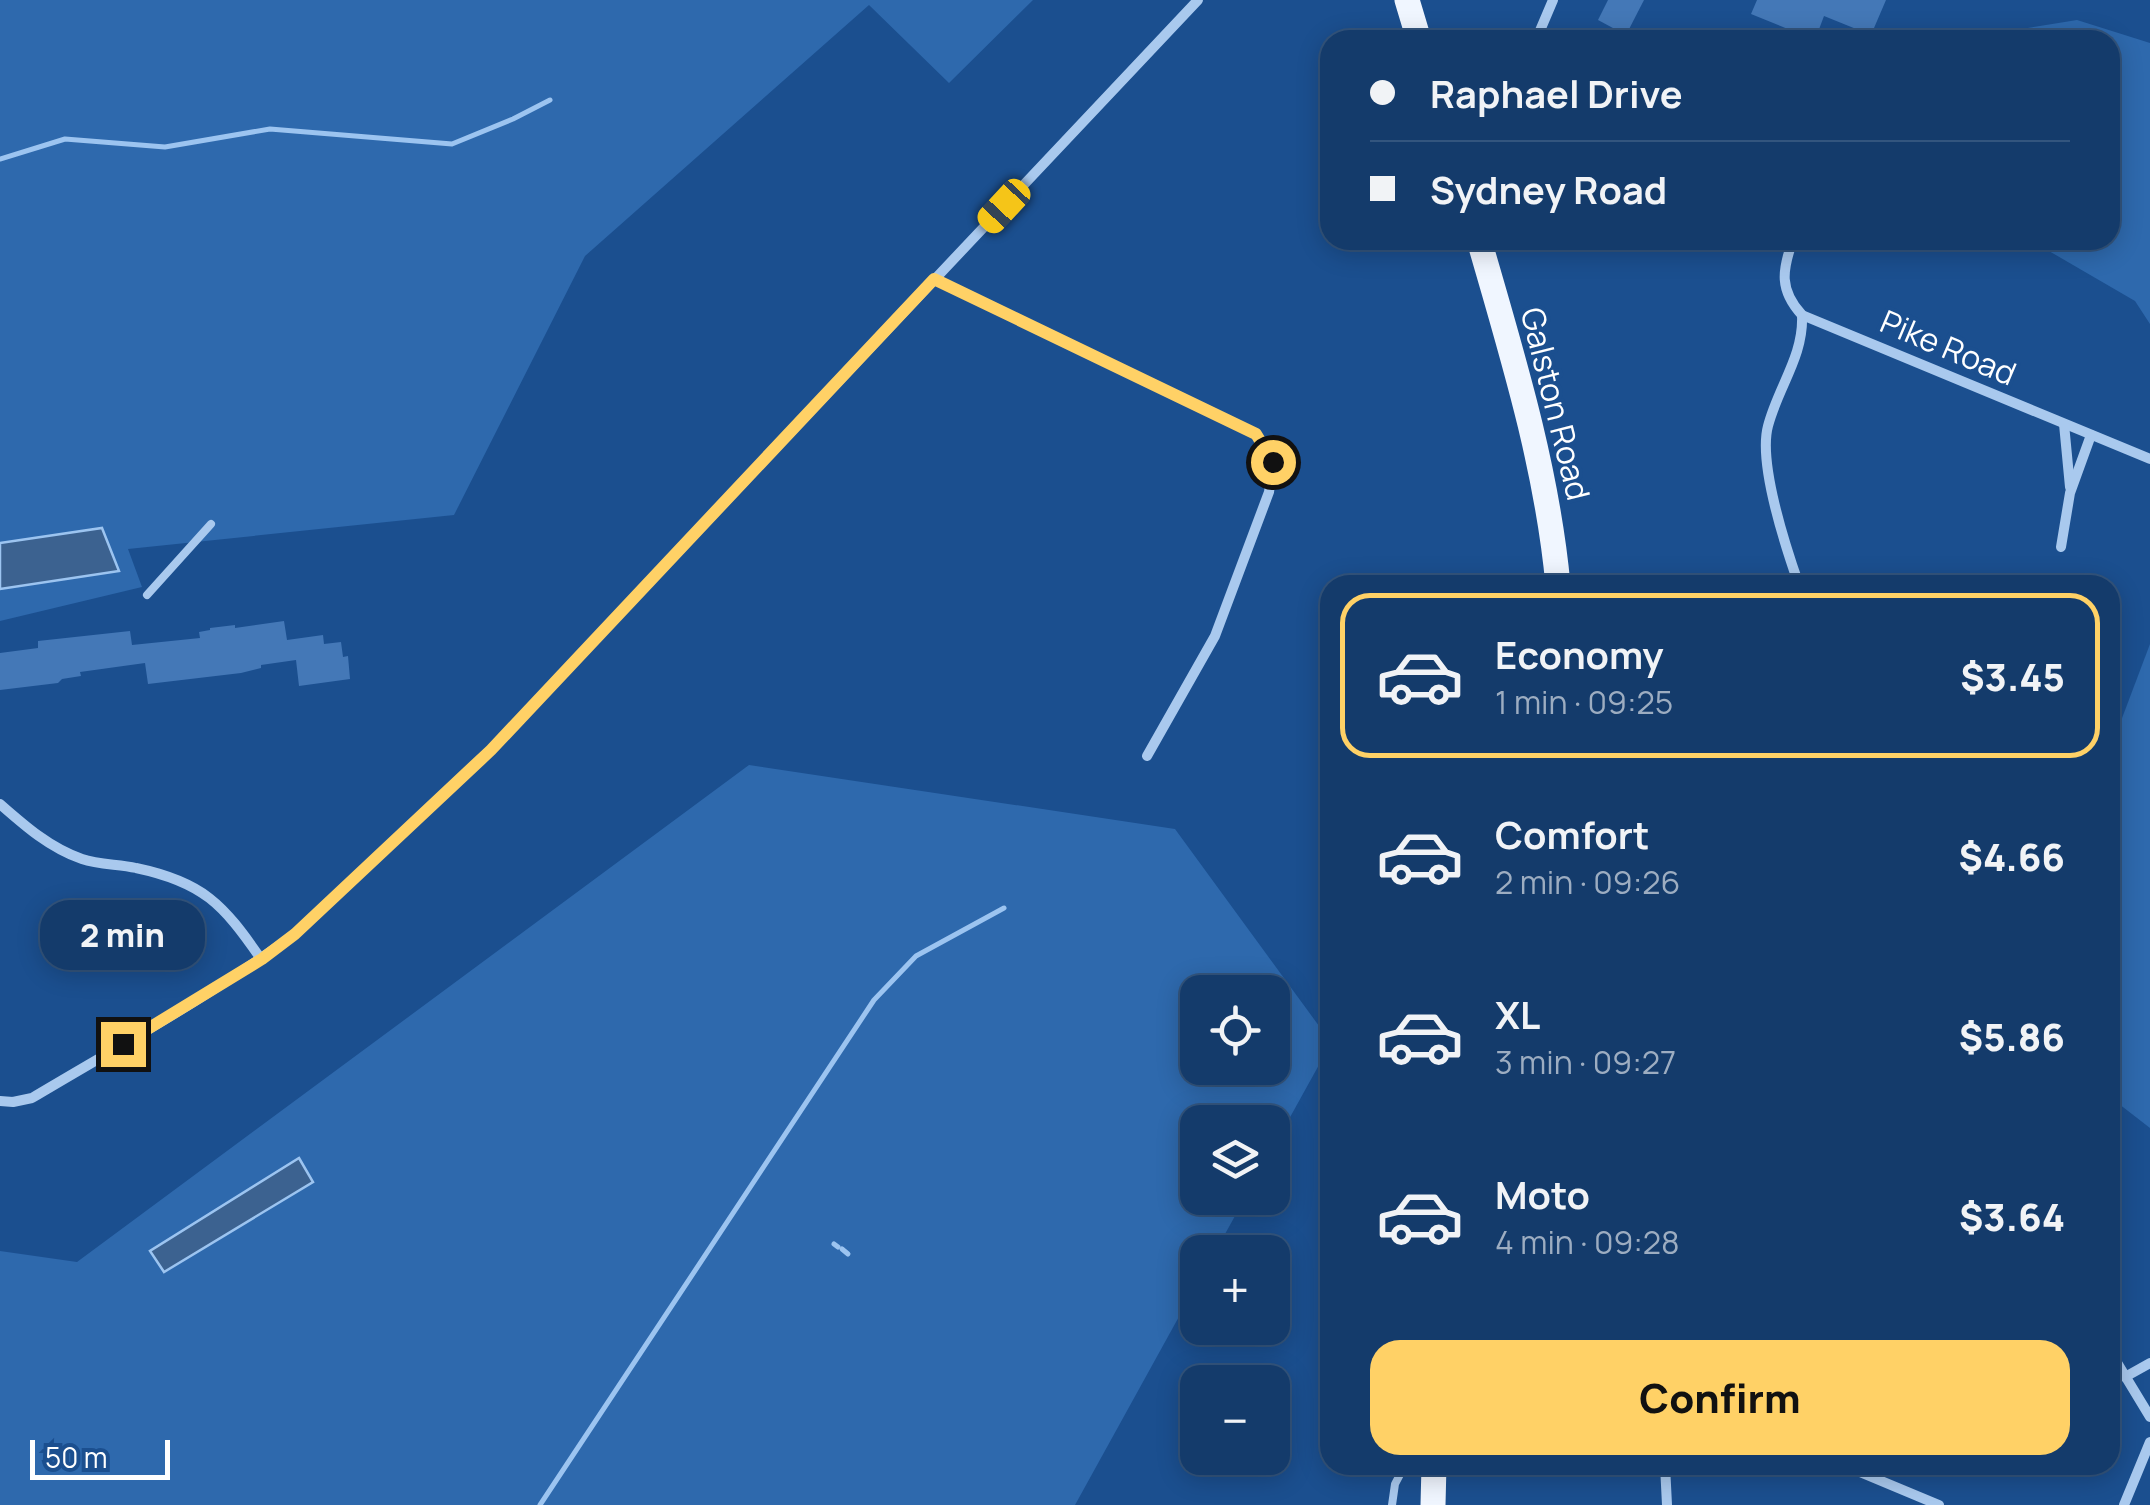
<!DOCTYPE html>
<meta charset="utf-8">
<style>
body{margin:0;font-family:Manrope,sans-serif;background:#214673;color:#f1f3f6;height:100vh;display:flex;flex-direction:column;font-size:38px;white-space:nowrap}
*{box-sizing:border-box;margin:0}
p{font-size:32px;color:#9dadc1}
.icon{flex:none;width:55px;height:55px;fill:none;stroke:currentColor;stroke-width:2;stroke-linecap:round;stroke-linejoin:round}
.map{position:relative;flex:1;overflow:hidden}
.panel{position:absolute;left:1320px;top:575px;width:800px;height:900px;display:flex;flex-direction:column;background:#143b6b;border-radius:30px;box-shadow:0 5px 25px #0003,0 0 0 2px #33557e}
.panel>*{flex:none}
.banner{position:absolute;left:1320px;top:30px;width:800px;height:220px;border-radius:30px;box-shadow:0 5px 25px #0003,0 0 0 2px #33557e;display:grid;align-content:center;height:220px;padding:0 50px;background:#143b6b}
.fabs{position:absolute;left:1180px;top:975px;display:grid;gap:20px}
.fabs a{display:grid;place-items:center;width:110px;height:110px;border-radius:20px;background:#143b6b;box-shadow:0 5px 25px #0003,0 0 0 2px #33557e;font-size:50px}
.scale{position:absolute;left:30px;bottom:25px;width:140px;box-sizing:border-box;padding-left:10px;border:5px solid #fff;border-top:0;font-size:28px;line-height:35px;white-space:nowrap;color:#fff;-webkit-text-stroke:8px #1b4f8f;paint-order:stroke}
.end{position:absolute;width:45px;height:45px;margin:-22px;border:12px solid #ffd166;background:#111;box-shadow:0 0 0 5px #111}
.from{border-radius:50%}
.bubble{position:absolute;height:70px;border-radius:30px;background:#143b6b;box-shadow:0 5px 25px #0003,0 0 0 2px #33557e;font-size:32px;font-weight:800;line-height:70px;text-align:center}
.car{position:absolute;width:30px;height:60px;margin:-30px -15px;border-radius:12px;box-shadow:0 0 8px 2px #0007;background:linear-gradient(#f5c518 24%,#345 0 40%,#f5c518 0 76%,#345 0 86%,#f5c518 0)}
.banner b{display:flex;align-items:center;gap:35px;height:95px;font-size:38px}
.banner b+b{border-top:2px solid #33557e}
.banner i{width:25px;height:25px;background:#f1f3f6}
ul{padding:18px 0 0;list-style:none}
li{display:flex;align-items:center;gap:30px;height:165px;margin:0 20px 15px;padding:0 30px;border:5px solid transparent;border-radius:30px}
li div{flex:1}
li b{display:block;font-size:38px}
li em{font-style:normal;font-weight:800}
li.active{border-color:#ffd166}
li>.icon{width:90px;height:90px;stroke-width:1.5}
.button{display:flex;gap:20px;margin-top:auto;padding:20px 50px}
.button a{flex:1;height:115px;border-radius:30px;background:#ffd166;color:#111;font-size:40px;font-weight:800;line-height:115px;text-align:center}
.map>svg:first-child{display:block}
.green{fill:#2e69ad;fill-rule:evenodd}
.water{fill:#3c6290;stroke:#9cc4f0;stroke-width:2.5}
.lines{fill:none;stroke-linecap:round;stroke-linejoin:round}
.stream{stroke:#9cc4f0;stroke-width:5}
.building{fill:#4478b7}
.lane{stroke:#a9c9ee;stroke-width:8}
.street{stroke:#a9c9ee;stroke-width:10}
.primary{stroke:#f0f6ff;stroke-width:25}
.route{stroke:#ffd166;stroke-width:12}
.labels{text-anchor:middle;stroke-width:8;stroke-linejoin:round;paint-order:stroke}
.street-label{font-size:32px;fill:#fff;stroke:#1b4f8f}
</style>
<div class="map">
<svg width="2150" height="1505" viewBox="0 0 2150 1505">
<rect width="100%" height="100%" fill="#1b4f8f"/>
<g class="green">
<polygon points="0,0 1033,0 949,83 869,5 585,256 454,515 128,549 142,587 0,621"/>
<polygon points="2077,20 2150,43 2150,324 2135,301 2030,240 2110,240 2110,40 1987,40 1996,33"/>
<polygon points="2150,644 2150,1128 2110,1097 2110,750"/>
<path d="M749,765L1175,829L1330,1041V1045L1273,1148L1272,1122H1198V1198H1245L1215,1252H1198L1197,1284L1075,1505H0V1251L77,1262ZM1198,992H1272V1068H1198Z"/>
</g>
<g class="water">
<polygon points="102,528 119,571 0,589 0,543"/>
<polygon points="299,1158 313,1182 164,1272 150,1251"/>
</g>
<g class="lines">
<g class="stream">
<polyline points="0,159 65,139 165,147 270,129 452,144 513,119 550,100"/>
<polyline points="834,1244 838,1247"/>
<polyline points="842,1249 848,1254"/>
<polyline points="540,1505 874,1000 916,956 1004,908"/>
</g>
</g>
<g class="building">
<polygon points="1608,0 1644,0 1626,35 1598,20"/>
<polygon points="1757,0 1886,0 1871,35 1824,16 1815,40 1751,14"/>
<polygon points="284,621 287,640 323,635 324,644 341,642 343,657 348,656 350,679 299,686 296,660 261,665 261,668 241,673 148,684 145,663 80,672 81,676 62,679 58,683 0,690 0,653 38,648 38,641 130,631 132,645 200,638 199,632 210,630 210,628 235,625 235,628"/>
</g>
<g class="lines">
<g class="lane">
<polyline points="147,595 211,524"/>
<polyline points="1392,1505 1395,1484 1405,1465"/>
</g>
<g class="street">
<polyline points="1536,40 1553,0"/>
<path d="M1793,240C1782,270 1779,290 1802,315L2150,459"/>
<polyline points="934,279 1256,434 1273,462 1269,492 1215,636 1147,756"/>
<polyline points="2064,424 2070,487"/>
<polyline points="2061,547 2070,493 2091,435"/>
<path d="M1799,585C1786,548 1758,463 1768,426C1778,387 1804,356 1802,315"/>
<path d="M0,804C25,826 50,848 82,859C99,865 119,864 136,868C203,882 223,904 261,959"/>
<path d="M0,1101L13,1102L32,1098C121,1045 212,995 295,934L491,750L1198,0"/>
<polyline points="2110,1351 2150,1417"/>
<polyline points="2125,1377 2150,1363"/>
<polyline points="1665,1465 1667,1505"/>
<polyline points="1843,1465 1939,1505"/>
<polyline points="2124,1505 2150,1442"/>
</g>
<g class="primary">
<polyline points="1407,0 1419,40"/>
<path d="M1479,240C1512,354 1547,467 1558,585"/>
<polyline points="1433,1505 1434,1465"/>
</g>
</g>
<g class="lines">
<polyline class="route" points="123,1044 262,959 295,934 491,750 934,279 1256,434 1273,462"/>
</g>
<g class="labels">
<g class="street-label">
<text transform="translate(1948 348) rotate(23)" y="11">Pike Road</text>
<text transform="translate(1555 404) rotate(76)" y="11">Galston Road</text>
</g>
</g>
</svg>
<div class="fabs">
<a><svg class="icon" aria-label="locate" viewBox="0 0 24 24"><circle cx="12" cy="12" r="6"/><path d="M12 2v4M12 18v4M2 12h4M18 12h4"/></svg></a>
<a><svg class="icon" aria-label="layers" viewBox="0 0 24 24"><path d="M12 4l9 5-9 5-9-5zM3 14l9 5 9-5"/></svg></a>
<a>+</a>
<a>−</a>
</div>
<div class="scale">50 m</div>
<i class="end from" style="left:1273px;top:462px"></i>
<i class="end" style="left:123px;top:1044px"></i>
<div class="bubble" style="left:40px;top:900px;width:165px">2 min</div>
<i class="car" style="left:1004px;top:206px;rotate:223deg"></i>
<div class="banner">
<b><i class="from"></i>Raphael Drive</b>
<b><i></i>Sydney Road</b>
</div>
<section class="panel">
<ul>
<li class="active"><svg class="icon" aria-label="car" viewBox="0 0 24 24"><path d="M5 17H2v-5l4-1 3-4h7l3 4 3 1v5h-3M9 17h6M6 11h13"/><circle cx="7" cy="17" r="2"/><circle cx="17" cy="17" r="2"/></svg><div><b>Economy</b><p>1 min · 09:25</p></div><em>$3.45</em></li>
<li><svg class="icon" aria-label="car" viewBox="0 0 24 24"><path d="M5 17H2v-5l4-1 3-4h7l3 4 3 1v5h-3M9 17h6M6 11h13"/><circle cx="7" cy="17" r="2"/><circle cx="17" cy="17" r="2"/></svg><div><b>Comfort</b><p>2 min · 09:26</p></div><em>$4.66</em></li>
<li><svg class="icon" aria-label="car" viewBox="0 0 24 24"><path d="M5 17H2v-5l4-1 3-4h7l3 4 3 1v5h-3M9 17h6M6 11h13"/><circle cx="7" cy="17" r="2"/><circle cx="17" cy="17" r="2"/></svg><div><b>XL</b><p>3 min · 09:27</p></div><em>$5.86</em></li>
<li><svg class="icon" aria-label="car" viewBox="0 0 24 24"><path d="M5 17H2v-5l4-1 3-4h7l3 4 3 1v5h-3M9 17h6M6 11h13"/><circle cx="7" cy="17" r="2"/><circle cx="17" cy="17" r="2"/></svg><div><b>Moto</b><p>4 min · 09:28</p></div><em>$3.64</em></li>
</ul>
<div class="button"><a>Confirm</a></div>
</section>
</div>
